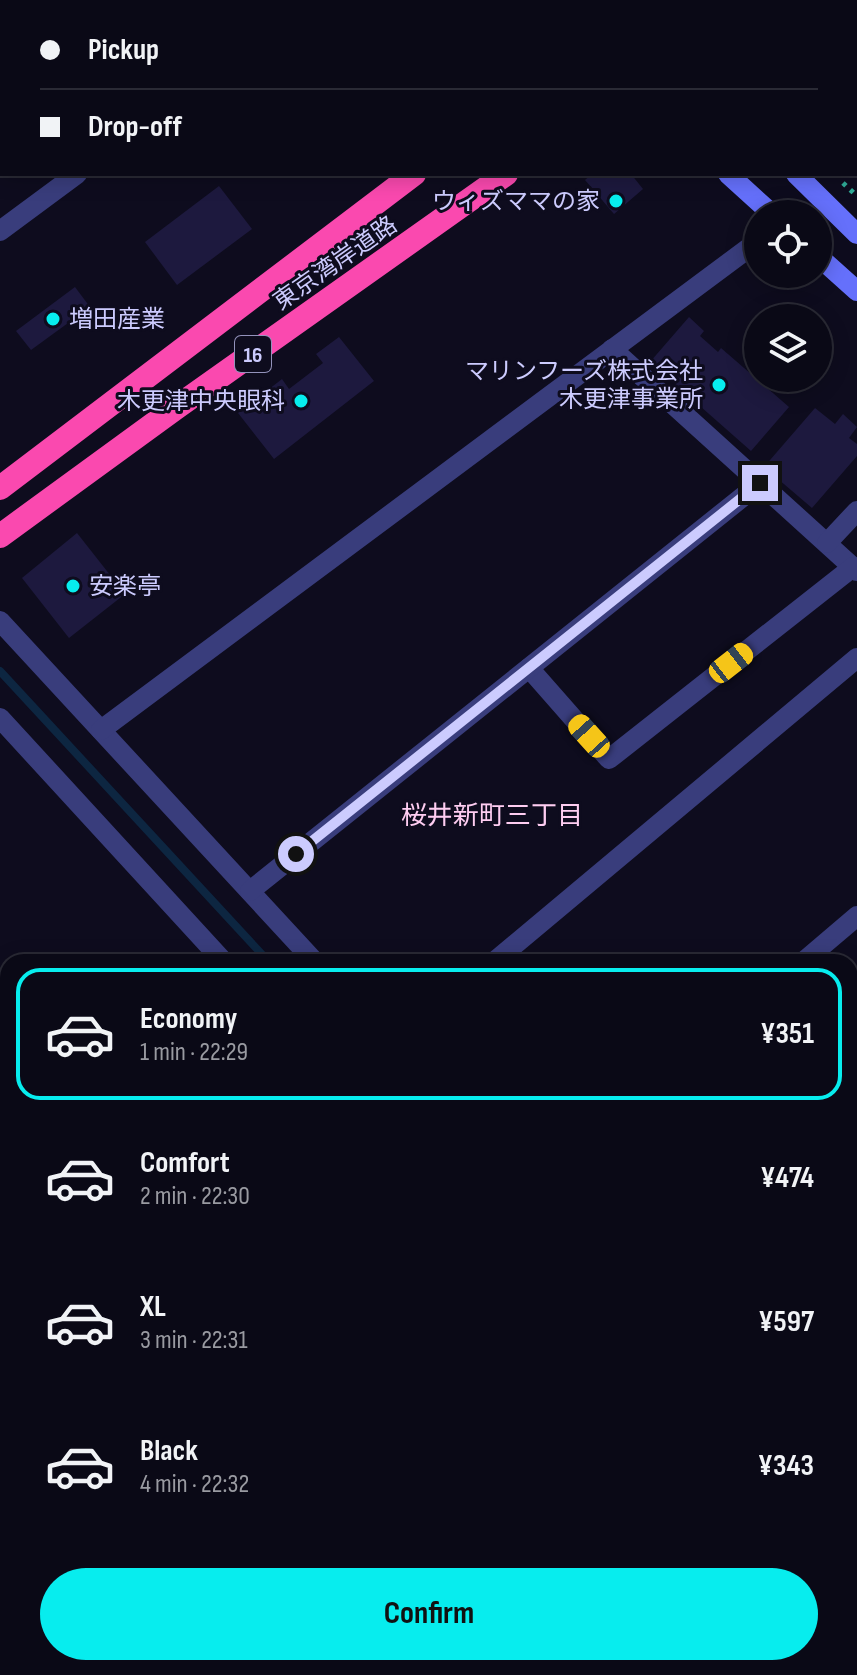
<!DOCTYPE html>
<meta charset="utf-8">
<style>
body{margin:0;font-family:"Sofia Sans Condensed","Noto Sans JP",sans-serif;background:#181723;color:#f1f3f6;height:100vh;display:flex;flex-direction:column;font-size:30px;white-space:nowrap}
*{box-sizing:border-box;margin:0}
p{font-size:26px;color:#999aa1}
.icon{flex:none;width:44px;height:44px;fill:none;stroke:currentColor;stroke-width:2;stroke-linecap:round;stroke-linejoin:round}
.map{position:relative;flex:1;overflow:hidden}
.drawer{position:absolute;left:0px;top:954px;width:858px;height:722px;display:flex;flex-direction:column;background:#0a0916;border-radius:24px 24px 0 0;box-shadow:0 4px 20px #0003,0 0 0 2px #2a2a35}
.drawer>*{flex:none}
.banner{position:absolute;left:0px;top:0px;width:858px;height:176px;box-shadow:0 4px 20px #0003,0 0 0 2px #2a2a35;display:grid;align-content:center;height:176px;padding:0 40px;background:#0a0916}
.tools{position:absolute;left:744px;top:200px;display:grid;gap:16px}
.tools a{display:grid;place-items:center;width:88px;height:88px;border-radius:50%;background:#0a0916;box-shadow:0 4px 20px #0003,0 0 0 2px #2a2a35;font-size:40px}
.end{position:absolute;width:36px;height:36px;margin:-18px;border:10px solid #cccbfe;background:#111;box-shadow:0 0 0 4px #111}
.from{border-radius:50%}
.car{position:absolute;width:24px;height:48px;margin:-24px -12px;border-radius:10px;box-shadow:0 0 6px 2px #0007;background:linear-gradient(#f5c518 24%,#345 0 40%,#f5c518 0 76%,#345 0 86%,#f5c518 0)}
.banner b{display:flex;align-items:center;gap:28px;height:76px;font-size:30px}
.banner b+b{border-top:2px solid #2a2a35}
.banner i{width:20px;height:20px;background:#f1f3f6}
ul{padding:14px 0 0;list-style:none}
li{display:flex;align-items:center;gap:24px;height:132px;margin:0 16px 12px;padding:0 24px;border:4px solid transparent;border-radius:24px}
li div{flex:1}
li b{display:block;font-size:30px}
li em{font-style:normal;font-weight:700}
li.current{border-color:#07edee}
li>.icon{width:72px;height:72px;stroke-width:1.5}
.primary-button{display:flex;gap:16px;margin-top:auto;padding:16px 40px}
.primary-button a{flex:1;height:92px;border-radius:48px;background:#07edee;color:#111;font-size:32px;font-weight:700;line-height:92px;text-align:center}
.map>svg:first-child{display:block}
.lines{fill:none;stroke-linecap:round;stroke-linejoin:round}
.stream{stroke:#0d2641;stroke-width:8}
.river{stroke:#0d2641;stroke-width:50}
.building{fill:#1d193e}
.path{stroke:#30ac98;stroke-width:5;stroke-dasharray:4 6;stroke-linecap:butt}
.street{stroke:#393d7c;stroke-width:20}
.secondary{stroke:#6570fb;stroke-width:20}
.primary{stroke:#ac55fa;stroke-width:20}
.highway{stroke:#fa49af;stroke-width:24}
.route{stroke:#cccbfe;stroke-width:10}
.poi-dot{fill:#07edee;stroke:#0e0c1e;stroke-width:3}
.labels{text-anchor:middle;stroke-width:6;stroke-linejoin:round;paint-order:stroke}
.shield{fill:#0e0c1e;stroke:#9392bb;stroke-width:2}
.shield-label{font-size:22px;font-weight:bold;fill:#cccbfe}
.poi-label{font-size:24px;fill:#cccbfe;stroke:#0e0c1e;text-anchor:end}
.street-label{font-size:24px;fill:#cccbfe;stroke:#0e0c1e}
.neighbourhood-label{font-size:26px;fill:#fecdf1;stroke:#0e0c1e}
</style>
<div class="map">
<svg width="857" height="1675" viewBox="0 0 857 1675">
<rect width="100%" height="100%" fill="#0e0c1e"/>
<g class="lines">
<polyline class="stream" points="0,671 269,962"/>
<g class="river">
<polyline points="850,1280 857,1274"/>
<polyline points="417,1675 424,1668"/>
</g>
</g>
<g class="building">
<polygon points="592,174 622,174 624,177 631,174 643,189 614,214 585,180"/>
<polygon points="219,186 252,229 177,285 145,242"/>
<polygon points="75,287 90,307 31,350 16,331"/>
<polygon points="689,317 704,331 700,336 718,352 721,348 789,407 751,451 650,362"/>
<polygon points="339,337 374,381 274,459 238,413 282,379 289,389 323,363 316,354"/>
<polygon points="815,408 835,424 843,414 857,427 849,438 857,444 857,456 812,508 764,467"/>
<polygon points="77,533 125,594 69,638 22,578"/>
<polygon points="8,1116 8,1315 0,1322 0,1123"/>
</g>
<g class="lines">
<g class="path">
<polyline points="780,2 783,0"/>
<polyline points="843,183 857,196"/>
<polyline points="0,1417 8,1421"/>
<polyline points="0,1509 8,1518"/>
<polyline points="148,1668 154,1675"/>
<polyline points="234,1668 241,1675"/>
</g>
<g class="street">
<polyline points="242,0 244,2"/>
<polyline points="825,0 827,2"/>
<polyline points="312,2 315,0"/>
<polyline points="856,29 857,30"/>
<polyline points="0,231 77,174"/>
<polyline points="612,349 857,571"/>
<polyline points="827,543 857,511"/>
<polyline points="0,621 315,962"/>
<polyline points="529,668 609,759 853,567"/>
<polyline points="0,718 224,962"/>
<polyline points="101,730 758,241"/>
<polyline points="250,891 760,483"/>
<polyline points="494,962 857,658"/>
<polyline points="803,962 857,916"/>
<polyline points="850,1195 857,1189"/>
<polyline points="850,1345 857,1338"/>
<polyline points="335,1675 343,1668"/>
<polyline points="493,1675 500,1668"/>
</g>
<g class="secondary">
<polyline points="536,0 539,2"/>
<polyline points="619,0 621,2"/>
<polyline points="728,174 772,214"/>
<polyline points="796,174 857,234"/>
<polyline points="818,256 857,291"/>
</g>
<g class="primary">
<polyline points="0,1458 8,1467"/>
<polyline points="194,1668 201,1675"/>
</g>
<g class="highway">
<polyline points="647,2 650,0"/>
<polyline points="736,2 739,0"/>
<polyline points="0,488 414,174"/>
<polyline points="0,536 177,407 506,174"/>
</g>
</g>
<g class="lines">
<polyline class="route" points="296,854 760,483"/>
</g>
<g class="poi-dot">
<circle cx="616" cy="201" r="8"/>
<circle cx="53" cy="319" r="8"/>
<circle cx="719" cy="385" r="8"/>
<circle cx="301" cy="401" r="8"/>
<circle cx="73" cy="586" r="8"/>
</g>
<g class="labels">
<rect class="shield" x="235" y="336" width="36" height="36" rx="6"/>
<g class="shield-label">
<text x="253" y="362">16</text>
</g>
<g class="poi-label">
<text x="600" y="209">ウィズママの家</text>
<text x="69" y="327" text-anchor="start">増田産業</text>
<text x="703" y="379">マリンフーズ株式会社<tspan x="703" dy="28">木更津事業所</tspan></text>
<text x="285" y="409">木更津中央眼科</text>
<text x="89" y="594" text-anchor="start">安楽亭</text>
</g>
<g class="street-label">
<text transform="translate(335 263) rotate(-35)" y="8">東京湾岸道路</text>
</g>
<g class="neighbourhood-label">
<text x="492" y="824">桜井新町三丁目</text>
</g>
</g>
</svg>
<div class="tools">
<a><svg class="icon" aria-label="locate" viewBox="0 0 24 24"><circle cx="12" cy="12" r="6"/><path d="M12 2v4M12 18v4M2 12h4M18 12h4"/></svg></a>
<a><svg class="icon" aria-label="layers" viewBox="0 0 24 24"><path d="M12 4l9 5-9 5-9-5zM3 14l9 5 9-5"/></svg></a>
</div>
<i class="end from" style="left:296px;top:854px"></i>
<i class="end" style="left:760px;top:483px"></i>
<i class="car" style="left:731px;top:663px;rotate:52deg"></i>
<i class="car" style="left:589px;top:736px;rotate:318deg"></i>
<div class="banner">
<b><i class="from"></i>Pickup</b>
<b><i></i>Drop-off</b>
</div>
<section class="drawer">
<ul>
<li class="current"><svg class="icon" aria-label="car" viewBox="0 0 24 24"><path d="M5 17H2v-5l4-1 3-4h7l3 4 3 1v5h-3M9 17h6M6 11h13"/><circle cx="7" cy="17" r="2"/><circle cx="17" cy="17" r="2"/></svg><div><b>Economy</b><p>1 min · 22:29</p></div><em>¥351</em></li>
<li><svg class="icon" aria-label="car" viewBox="0 0 24 24"><path d="M5 17H2v-5l4-1 3-4h7l3 4 3 1v5h-3M9 17h6M6 11h13"/><circle cx="7" cy="17" r="2"/><circle cx="17" cy="17" r="2"/></svg><div><b>Comfort</b><p>2 min · 22:30</p></div><em>¥474</em></li>
<li><svg class="icon" aria-label="car" viewBox="0 0 24 24"><path d="M5 17H2v-5l4-1 3-4h7l3 4 3 1v5h-3M9 17h6M6 11h13"/><circle cx="7" cy="17" r="2"/><circle cx="17" cy="17" r="2"/></svg><div><b>XL</b><p>3 min · 22:31</p></div><em>¥597</em></li>
<li><svg class="icon" aria-label="car" viewBox="0 0 24 24"><path d="M5 17H2v-5l4-1 3-4h7l3 4 3 1v5h-3M9 17h6M6 11h13"/><circle cx="7" cy="17" r="2"/><circle cx="17" cy="17" r="2"/></svg><div><b>Black</b><p>4 min · 22:32</p></div><em>¥343</em></li>
</ul>
<div class="primary-button"><a>Confirm</a></div>
</section>
</div>
